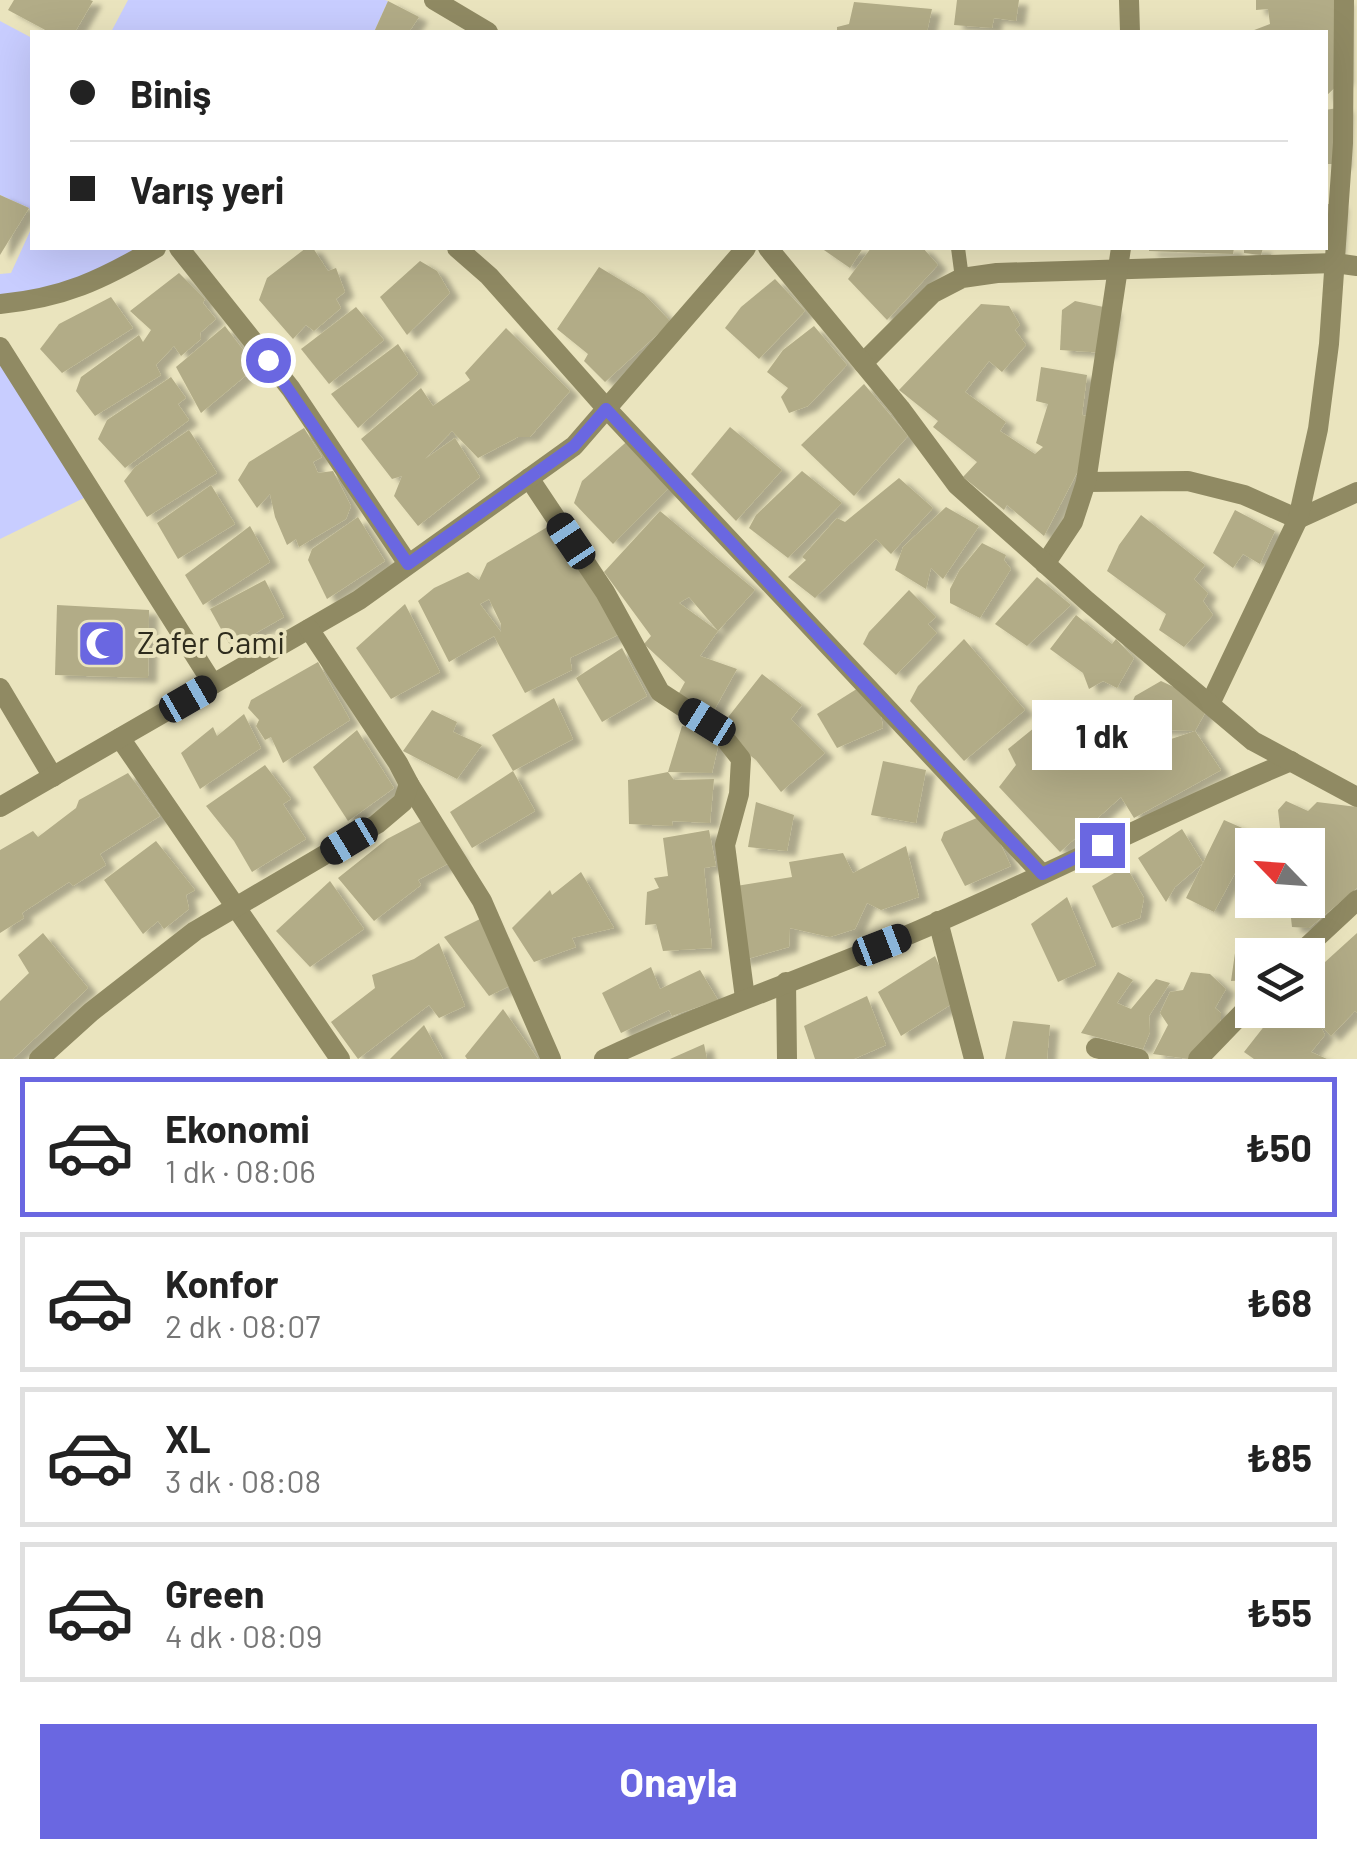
<!DOCTYPE html>
<html lang="tr">
<meta charset="utf-8">
<style>
body{margin:0;font-family:Barlow,sans-serif;background:#f6f6f6;color:#222;height:100vh;display:flex;flex-direction:column;font-size:38px;white-space:nowrap}
*{box-sizing:border-box;margin:0}
p{font-size:32px;color:#767676}
.icon{flex:none;width:55px;height:55px;fill:none;stroke:currentColor;stroke-width:2;stroke-linecap:round;stroke-linejoin:round}
.map{position:relative;height:1059px;overflow:hidden}
.panel{display:flex;flex-direction:column;background:#fff;flex:1}
.panel>*{flex:none}
.guide{position:absolute;left:30px;top:30px;width:1298px;height:220px;border-radius:0px;box-shadow:0 10px 40px #0002;display:grid;align-content:center;height:220px;padding:0 40px;background:#fff}
.needle{width:65px;rotate:295deg}
.fabs{position:absolute;left:1235px;top:828px;display:grid;gap:20px}
.fabs a{display:grid;place-items:center;width:90px;height:90px;border-radius:0px;background:#fff;box-shadow:0 10px 40px #0002;font-size:50px}
.end{position:absolute;width:45px;height:45px;margin:-22px;border:12px solid #6a67e1;background:#fff;box-shadow:0 0 0 5px #fff}
.from{border-radius:50%}
.bubble{position:absolute;height:70px;border-radius:0px;background:#fff;box-shadow:0 10px 40px #0002;font-size:32px;font-weight:700;line-height:70px;text-align:center}
.car{position:absolute;width:30px;height:60px;margin:-30px -15px;border-radius:12px;box-shadow:0 0 8px 2px #0007;background:linear-gradient(#222 24%,#8ab4d8 0 40%,#222 0 76%,#8ab4d8 0 86%,#222 0)}
.guide b{display:flex;align-items:center;gap:35px;height:95px;font-size:38px}
.guide b+b{border-top:2px solid #e0e0e0}
.guide i{width:25px;height:25px;background:#222}
ul{padding:18px 0 0;list-style:none}
li{display:flex;align-items:center;gap:30px;height:140px;margin:0 20px 15px;padding:0 20px;border:5px solid #e0e0e0;border-radius:0px}
li div{flex:1}
li b{display:block;font-size:38px}
li em{font-style:normal;font-weight:700}
li.active{border-color:#6a67e1}
li>.icon{width:90px;height:90px;stroke-width:1.5}
.button{display:flex;gap:20px;margin-top:auto;padding:20px 40px}
.button a{flex:1;height:115px;border-radius:0px;background:#6a67e1;color:#fff;font-size:40px;font-weight:700;line-height:115px;text-align:center}
.map>svg:first-child{display:block}
.green{fill:#c8cdff}
.building{fill:#b2ac87;fill-rule:evenodd;filter:url(#shadow)}
.lines{fill:none;stroke-linecap:round;stroke-linejoin:round}
.service{stroke:#908a63;stroke-width:14}
.minor{stroke:#908a63;stroke-width:20}
.tertiary{stroke:#908a63;stroke-width:20}
.route{stroke:#6a67e1;stroke-width:12}
.labels{text-anchor:middle;stroke-width:8;stroke-linejoin:round;paint-order:stroke}
.poi-label{font-size:32px;fill:#2e2c1d;stroke:#eae4be;text-anchor:start}
</style>
<div class="map">
<svg width="1357" height="1059" viewBox="0 0 1357 1059">
<defs>
<filter id="shadow"><feDropShadow dx="9" dy="5" stdDeviation="2.5" flood-color="#0004"/></filter>
</defs>
<rect width="100%" height="100%" fill="#eae4be"/>
<g class="green">
<polygon points="128,0 385,0 388,1 374,32 111,32"/>
<polygon points="0,21 32,38 32,213 29,208 0,195"/>
<polygon points="32,227 32,248 156,248 108,277 0,304 0,274 11,273"/>
<polygon points="0,347 92,494 0,539"/>
</g>
<g class="building">
<polygon points="14,0 90,0 93,1 75,32 49,32 8,10"/>
<polygon points="957,0 1019,0 1016,21 994,18 992,28 954,25"/>
<polygon points="1256,0 1344,0 1344,79 1325,97 1325,32 1249,32 1270,24 1268,9 1256,10"/>
<polygon points="388,1 419,17 409,32 374,32"/>
<polygon points="854,2 932,9 927,32 837,32 837,27 849,24"/>
<polygon points="1344,107 1342,164 1325,164 1325,110"/>
<polygon points="0,195 29,208 0,255"/>
<polygon points="1325,204 1339,204 1336,251 1325,250"/>
<polygon points="306,248 313,248 328,271 336,268 345,292 336,299 341,308 314,331 306,325 293,339 259,300 267,278"/>
<polygon points="821,248 863,248 850,268"/>
<polygon points="871,248 923,248 938,265 887,320 848,279"/>
<polygon points="1149,248 1234,248 1233,254 1149,251"/>
<polygon points="1244,248 1263,248 1261,255 1244,253"/>
<polygon points="420,261 437,271 450,293 407,335 380,297"/>
<polygon points="599,267 644,294 671,322 605,382 584,361 588,354 557,329"/>
<polygon points="179,273 205,299 203,303 216,319 200,333 201,339 181,356 174,346 156,365 161,375 95,416 76,391 81,377 139,335 143,342 151,330 130,311"/>
<polygon points="775,279 805,311 759,359 725,328 741,307"/>
<polygon points="111,297 133,328 62,373 40,349 59,324"/>
<polygon points="1075,301 1113,309 1106,353 1060,350 1062,310"/>
<polygon points="981,304 1009,306 1020,325 1015,330 1026,345 1002,372 989,361 965,392 1006,422 1000,431 1035,454 1043,447 1036,443 1048,404 1036,401 1041,367 1087,375 1082,415 1089,417 1079,469 1044,536 1007,505 1004,510 963,477 977,462 933,427 938,421 899,390"/>
<polygon points="356,307 384,340 329,384 301,349"/>
<polygon points="225,326 256,367 201,413 176,367"/>
<polygon points="814,326 847,365 808,406 789,413 781,397 788,388 767,372 783,350"/>
<polygon points="506,328 570,391 530,437 518,437 478,458 452,431 425,459 455,438 480,477 418,526 394,496 402,476 392,479 361,439 421,388 433,406 470,380 465,373"/>
<polygon points="398,344 418,374 358,428 331,394"/>
<polygon points="171,377 186,398 178,404 189,420 125,468 98,439 107,420"/>
<polygon points="864,384 908,436 854,496 801,445"/>
<polygon points="730,427 782,470 736,521 691,474"/>
<polygon points="304,428 322,457 313,462 318,473 333,471 351,506 346,519 299,547 296,539 287,545 275,517 270,494 257,508 238,480 249,462"/>
<polygon points="189,430 217,473 147,517 124,481 135,467"/>
<polygon points="632,437 675,482 613,544 574,503 582,481"/>
<polygon points="802,471 842,503 788,558 749,528 756,515"/>
<polygon points="899,478 933,508 891,554 876,539 815,598 788,577 806,560 802,557 837,518 845,522"/>
<polygon points="211,485 235,524 178,559 157,523"/>
<polygon points="946,507 979,526 943,579 931,568 926,589 895,570 903,547"/>
<polygon points="1235,510 1275,531 1260,564 1243,554 1233,568 1213,553"/>
<polygon points="660,511 755,590 718,631 689,597 679,603 718,631 700,656 737,669 707,723 674,702 685,682 644,644 651,636 604,572"/>
<polygon points="1141,515 1205,565 1194,579 1208,593 1203,601 1213,615 1184,647 1159,630 1166,614 1107,571 1119,545"/>
<polygon points="358,517 385,561 327,599 308,560 312,549"/>
<path d="M554,523L626,631L570,658L572,670L525,693L494,636L449,662L418,601L434,588L468,572L479,580L487,563ZM489,599L501,624V632L480,604Z"/>
<polygon points="250,526 270,562 203,605 185,575"/>
<polygon points="982,543 1006,555 1004,560 1011,569 980,618 950,603 950,589 959,571"/>
<polygon points="1037,577 1071,605 1027,646 995,624"/>
<polygon points="265,580 284,617 231,647 210,609"/>
<polygon points="909,590 936,617 928,624 937,633 896,675 863,644 869,632"/>
<polygon points="405,604 440,672 391,699 356,648"/>
<polygon points="57,605 149,610 148,678 55,675"/>
<polygon points="1076,615 1112,644 1116,639 1134,658 1117,688 1103,681 1089,689 1083,673 1050,649"/>
<polygon points="964,639 1025,710 964,761 910,701 918,686"/>
<polygon points="622,648 647,696 602,722 576,678"/>
<polygon points="318,662 350,720 283,763 271,737 265,740 256,726 259,720 248,708 251,700"/>
<polygon points="762,674 802,705 791,719 825,753 781,792 756,760 718,730"/>
<polygon points="1161,681 1210,704 1195,731 1221,770 1134,818 1121,797 1060,852 999,787 1016,765 1008,749 1066,702 1125,749 1150,746 1195,731 1121,728 1135,696"/>
<polygon points="863,685 879,701 883,728 837,748 817,714"/>
<polygon points="554,698 573,739 513,771 492,735"/>
<polygon points="432,710 457,722 453,732 482,745 457,779 403,751"/>
<polygon points="244,714 261,748 200,789 181,753 213,727 217,736"/>
<polygon points="682,726 721,734 712,773 668,772"/>
<polygon points="357,730 394,788 348,821 313,767"/>
<polygon points="883,761 926,770 916,823 871,815"/>
<polygon points="265,765 291,799 283,804 306,839 252,872 234,841 206,806"/>
<polygon points="513,771 535,811 472,848 450,812"/>
<polygon points="668,772 674,780 714,779 710,823 672,821 673,826 629,824 628,780"/>
<polygon points="128,773 160,816 100,854 106,865 73,886 69,882 22,913 24,918 0,933 0,850 33,831 38,837 76,808 79,800"/>
<polygon points="1286,801 1308,811 1317,802 1357,807 1357,888 1309,928 1292,927 1289,900 1308,900 1308,845 1282,845 1278,810"/>
<polygon points="756,802 794,815 787,851 748,847"/>
<polygon points="986,814 1011,866 965,886 941,840 944,832"/>
<polygon points="429,817 460,857 418,880 421,885 374,921 338,878 387,839"/>
<polygon points="1224,820 1256,834 1214,912 1186,898 1203,863 1175,887 1166,902 1138,858 1182,829 1203,863"/>
<polygon points="709,830 716,866 704,868 712,948 663,951 656,924 645,925 647,892 659,888 654,878 668,876 663,838"/>
<polygon points="156,841 195,890 186,895 189,909 164,929 158,921 143,934 104,880"/>
<polygon points="906,846 919,897 881,910 867,903 855,929 830,937 790,928 789,947 740,961 730,887 792,877 789,862 843,853 853,873"/>
<polygon points="1126,866 1144,898 1140,918 1112,928 1092,886"/>
<polygon points="581,872 614,928 572,938 576,947 534,962 512,928 550,890 552,895"/>
<polygon points="330,881 364,929 310,967 276,931"/>
<polygon points="1067,897 1096,965 1058,982 1031,924"/>
<polygon points="488,915 518,982 489,996 444,937"/>
<polygon points="43,933 88,988 13,1059 0,1059 0,1001 29,973 18,955"/>
<polygon points="1357,933 1357,1013 1355,1011 1331,1036 1320,1025 1325,1035 1311,1052 1327,1059 1254,1059 1244,1052 1277,1010 1308,1010 1308,987 1319,977 1314,972"/>
<polygon points="1237,939 1284,940 1279,955 1252,955 1252,980 1231,981"/>
<polygon points="439,943 465,1006 439,1018 429,1005 358,1059 331,1022 375,988 372,975 414,959"/>
<polygon points="935,956 955,1002 901,1036 878,992"/>
<polygon points="651,967 660,989 700,970 718,1000 672,1016 669,1010 621,1033 602,993"/>
<polygon points="1118,972 1133,980 1117,1003 1131,1009 1156,979 1170,983 1149,1016 1150,1032 1143,1049 1081,1033"/>
<polygon points="1191,972 1210,974 1226,989 1215,1008 1221,1013 1221,1019 1213,1038 1189,1059 1153,1054 1168,1025 1160,1013 1170,992 1183,990"/>
<polygon points="867,996 886,1045 854,1059 815,1059 804,1026"/>
<polygon points="503,1009 538,1059 467,1059 465,1056"/>
<polygon points="1013,1021 1050,1025 1047,1059 1005,1059"/>
<polygon points="424,1025 443,1059 390,1059"/>
<polygon points="704,1044 707,1059 670,1059"/>
</g>
<g class="lines">
<polyline class="service" points="958,248 962,278"/>
<g class="minor">
<polyline points="1129,0 1130,32"/>
<polyline points="179,248 291,389 408,564"/>
<polyline points="457,248 489,276 607,409 1042,874"/>
<path d="M0,304C63,298 102,280 156,248"/>
<polyline points="0,347 213,684"/>
<polyline points="863,363 933,293 962,278 997,273 1335,263 1357,266"/>
<polyline points="529,478 605,592 660,692 718,730 741,759 739,794 725,845 745,998"/>
<polyline points="1086,482 1188,481 1244,495 1298,519 1357,492"/>
<polyline points="1045,564 1073,522 1086,482 1121,248"/>
<polyline points="0,688 53,777"/>
<polyline points="1210,704 1298,519 1318,429 1329,344 1343,143 1344,0"/>
<polyline points="120,738 340,1059"/>
<polyline points="409,784 482,901 551,1059"/>
<polyline points="0,807 359,600 574,446 746,248"/>
<polyline points="938,921 974,1059"/>
<polyline points="1298,955 1357,900"/>
<polyline points="786,982 787,1059"/>
<polyline points="1096,1048 1139,1059"/>
<polyline points="39,1059 91,1012 195,931 377,824 403,802 409,784 398,763 309,629"/>
<path d="M604,1059C706,1011 812,976 915,932C1042,878 1164,814 1291,761"/>
<polyline points="1198,1059 1252,1003"/>
</g>
<g class="tertiary">
<polyline points="434,0 488,32"/>
<polyline points="768,248 900,408 957,485 1087,601 1253,741 1357,797"/>
</g>
</g>
<g class="lines">
<polyline class="route" points="268,360 408,564 574,446 606,409 1042,874 1102,845"/>
</g>
<defs>
<symbol id="mosque-square" viewBox="-11 -11 22 22"><rect x="-9" y="-9" width="18" height="18" rx="4" fill="#6a67e1" stroke="#eae4be"/><path d="M3.5-4.9A6 6 0 1 0 3.5 4.9A5 5 0 1 1 3.5-4.9Z" fill="#fff"/></symbol>
</defs>
<g fill-rule="evenodd">
<use href="#mosque-square" x="74" y="616" width="55" height="55"/>
</g>
<g class="labels">
<g class="poi-label">
<text x="137" y="654">Zafer Cami</text>
</g>
</g>
</svg>
<div class="fabs">
<a><svg class="needle" viewBox="-14 -14 28 28"><path d="M0-13l5 13h-10z" fill="#e53935"/><path d="M0 13l5-13h-10z" fill="#767676"/></svg></a>
<a><svg class="icon" aria-label="layers" viewBox="0 0 24 24"><path d="M12 4l9 5-9 5-9-5zM3 14l9 5 9-5"/></svg></a>
</div>
<i class="end from" style="left:268px;top:360px"></i>
<i class="end" style="left:1102px;top:845px"></i>
<div class="bubble" style="left:1032px;top:700px;width:140px">1 dk</div>
<i class="car" style="left:571px;top:541px;rotate:326deg"></i>
<i class="car" style="left:188px;top:699px;rotate:60deg"></i>
<i class="car" style="left:707px;top:722px;rotate:302deg"></i>
<i class="car" style="left:349px;top:841px;rotate:239deg"></i>
<i class="car" style="left:882px;top:945px;rotate:69deg"></i>
<div class="guide">
<b><i class="from"></i>Biniş</b>
<b><i></i>Varış yeri</b>
</div>
</div>
<section class="panel">
<ul>
<li class="active"><svg class="icon" aria-label="car" viewBox="0 0 24 24"><path d="M5 17H2v-5l4-1 3-4h7l3 4 3 1v5h-3M9 17h6M6 11h13"/><circle cx="7" cy="17" r="2"/><circle cx="17" cy="17" r="2"/></svg><div><b>Ekonomi</b><p>1 dk · 08:06</p></div><em>₺50</em></li>
<li><svg class="icon" aria-label="car" viewBox="0 0 24 24"><path d="M5 17H2v-5l4-1 3-4h7l3 4 3 1v5h-3M9 17h6M6 11h13"/><circle cx="7" cy="17" r="2"/><circle cx="17" cy="17" r="2"/></svg><div><b>Konfor</b><p>2 dk · 08:07</p></div><em>₺68</em></li>
<li><svg class="icon" aria-label="car" viewBox="0 0 24 24"><path d="M5 17H2v-5l4-1 3-4h7l3 4 3 1v5h-3M9 17h6M6 11h13"/><circle cx="7" cy="17" r="2"/><circle cx="17" cy="17" r="2"/></svg><div><b>XL</b><p>3 dk · 08:08</p></div><em>₺85</em></li>
<li><svg class="icon" aria-label="car" viewBox="0 0 24 24"><path d="M5 17H2v-5l4-1 3-4h7l3 4 3 1v5h-3M9 17h6M6 11h13"/><circle cx="7" cy="17" r="2"/><circle cx="17" cy="17" r="2"/></svg><div><b>Green</b><p>4 dk · 08:09</p></div><em>₺55</em></li>
</ul>
<div class="button"><a>Onayla</a></div>
</section>
